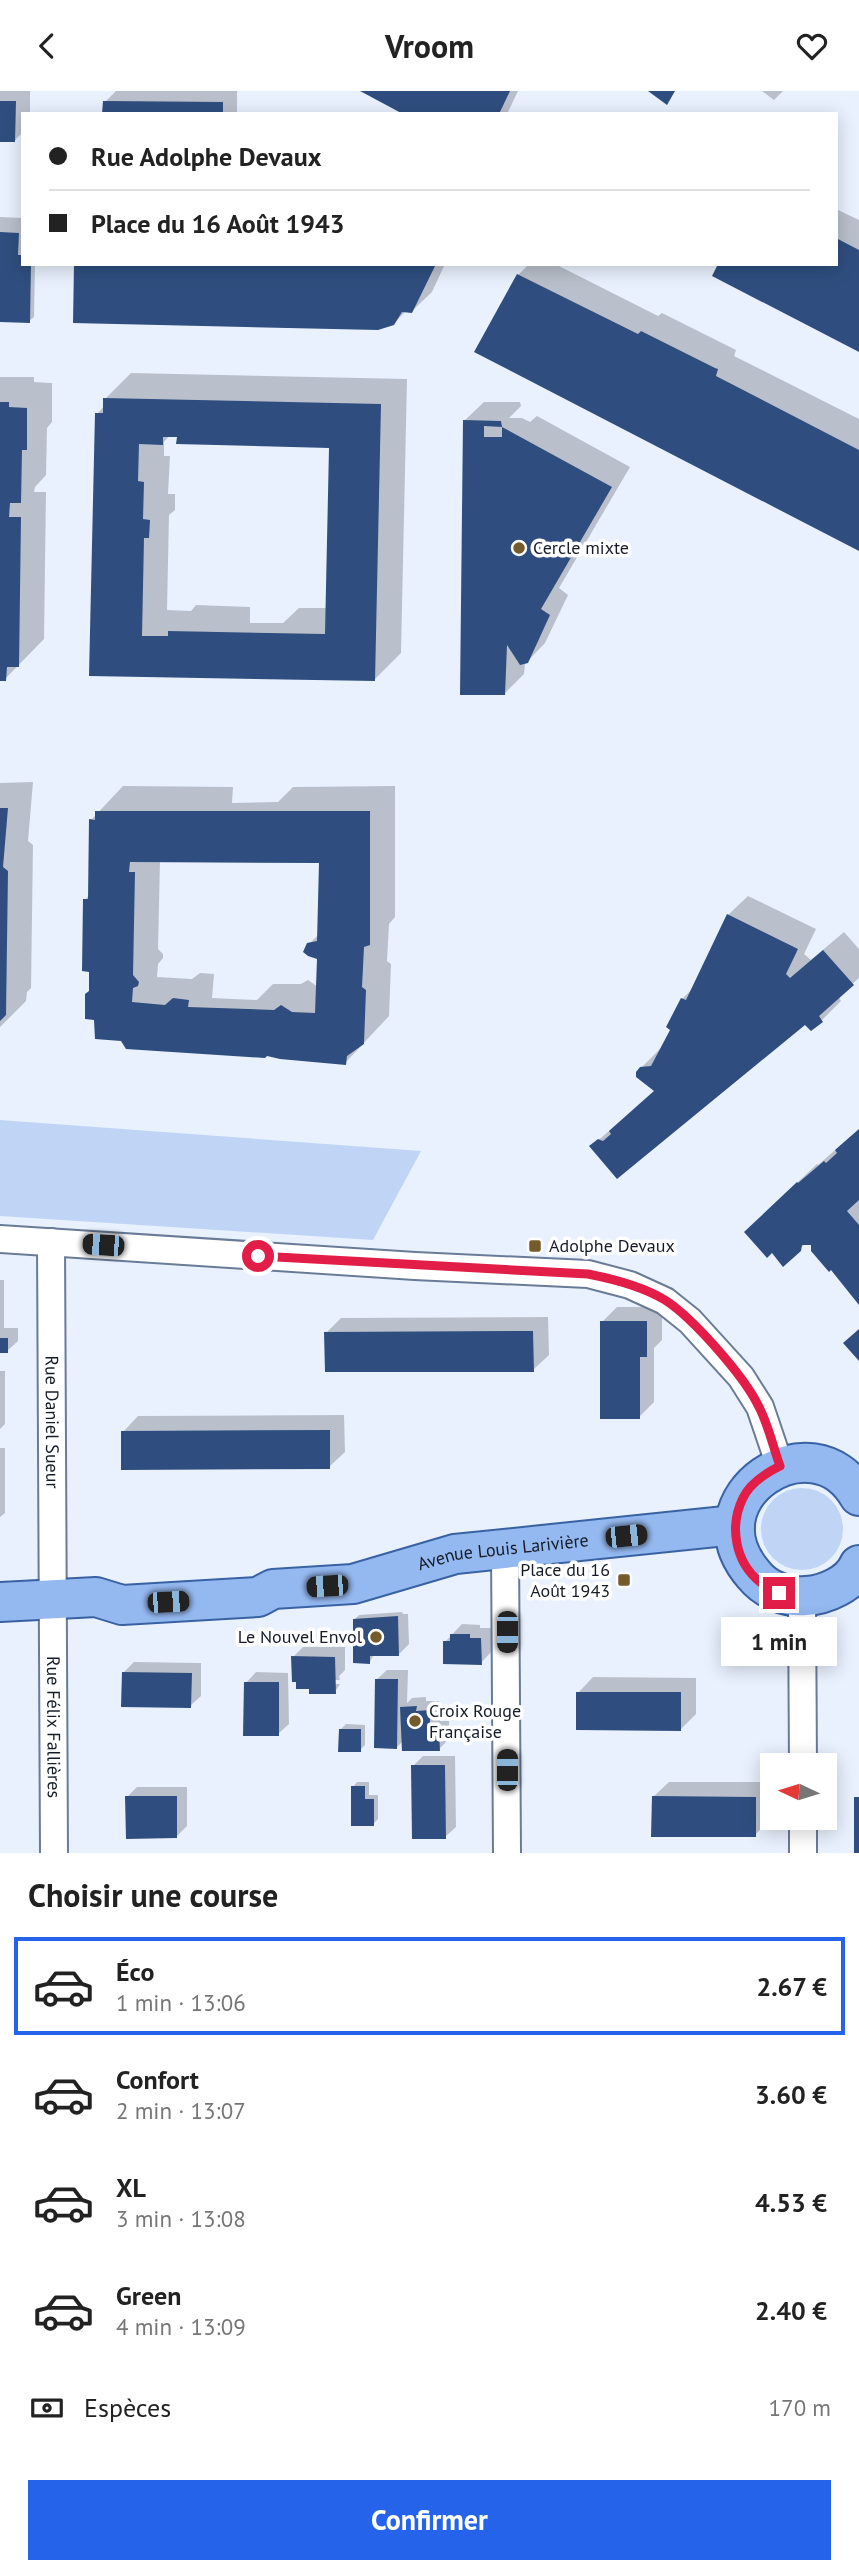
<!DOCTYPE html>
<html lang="fr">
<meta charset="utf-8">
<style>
body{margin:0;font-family:"PT Sans",sans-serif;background:#f2f2f2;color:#222;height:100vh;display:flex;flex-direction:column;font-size:26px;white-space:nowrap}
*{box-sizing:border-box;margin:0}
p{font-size:23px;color:#767676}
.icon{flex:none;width:38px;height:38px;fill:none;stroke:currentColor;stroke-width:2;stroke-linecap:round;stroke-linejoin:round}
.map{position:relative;height:1762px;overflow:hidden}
.details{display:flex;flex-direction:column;background:#fff;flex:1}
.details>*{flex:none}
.hud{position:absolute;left:21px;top:21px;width:817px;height:154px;border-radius:0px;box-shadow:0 4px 18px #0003;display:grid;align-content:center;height:154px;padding:0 28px;background:#fff}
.needle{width:46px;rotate:274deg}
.tools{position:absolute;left:760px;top:1662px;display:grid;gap:14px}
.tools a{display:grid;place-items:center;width:77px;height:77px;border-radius:0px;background:#fff;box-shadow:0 4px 18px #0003;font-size:35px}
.end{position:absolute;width:32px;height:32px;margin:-16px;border:9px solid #e11d48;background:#fff;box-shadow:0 0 0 4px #fff}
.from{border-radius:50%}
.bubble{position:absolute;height:49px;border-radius:0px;background:#fff;box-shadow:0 4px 18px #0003;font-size:23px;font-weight:800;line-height:49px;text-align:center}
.car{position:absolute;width:21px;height:42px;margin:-21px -10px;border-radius:9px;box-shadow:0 0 5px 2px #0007;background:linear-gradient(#222 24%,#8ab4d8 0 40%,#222 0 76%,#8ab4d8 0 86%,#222 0)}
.hud b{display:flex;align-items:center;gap:24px;height:66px;font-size:26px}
.hud b+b{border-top:2px solid #e0e0e0}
.hud i{width:18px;height:18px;background:#222}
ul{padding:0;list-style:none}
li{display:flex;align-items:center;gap:21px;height:98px;margin:0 14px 10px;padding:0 14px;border:4px solid transparent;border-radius:0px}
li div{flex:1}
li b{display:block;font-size:26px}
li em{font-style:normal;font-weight:800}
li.active{border-color:#2563eb}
li>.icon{width:63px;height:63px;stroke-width:1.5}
h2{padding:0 28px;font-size:32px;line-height:84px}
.pay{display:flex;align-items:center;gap:18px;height:77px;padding:0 28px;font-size:26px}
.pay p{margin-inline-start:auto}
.button{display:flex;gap:14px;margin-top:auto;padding:14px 28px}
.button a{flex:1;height:80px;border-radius:0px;background:#2563eb;color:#fff;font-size:28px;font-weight:800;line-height:80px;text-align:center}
header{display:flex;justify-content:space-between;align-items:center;height:91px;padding:0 28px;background:#fff;font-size:32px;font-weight:800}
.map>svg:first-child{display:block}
.green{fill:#c0d5f5}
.shadow{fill:#0003;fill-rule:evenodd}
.building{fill:#2f4e7f;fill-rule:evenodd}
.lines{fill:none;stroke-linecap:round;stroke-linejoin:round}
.minor-casing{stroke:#697b97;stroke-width:30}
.primary-casing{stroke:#3962a3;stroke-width:42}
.minor{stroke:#fff;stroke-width:26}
.primary{stroke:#94b8f0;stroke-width:38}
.route{stroke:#e11d48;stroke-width:9}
.poi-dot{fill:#755a2c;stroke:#fff;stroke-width:2.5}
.labels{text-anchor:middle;stroke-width:7;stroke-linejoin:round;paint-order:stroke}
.poi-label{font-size:18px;fill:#151c27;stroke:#fff;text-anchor:start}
.street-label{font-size:18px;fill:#151c27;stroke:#fff}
</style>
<header><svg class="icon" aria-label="back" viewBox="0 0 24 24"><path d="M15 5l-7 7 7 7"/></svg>Vroom<svg class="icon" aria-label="heart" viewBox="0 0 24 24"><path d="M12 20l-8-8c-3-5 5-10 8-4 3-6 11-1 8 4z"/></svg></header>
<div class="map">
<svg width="859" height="1762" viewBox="0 0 859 1762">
<rect width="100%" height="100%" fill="#e9f1fe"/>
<g class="green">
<polygon points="0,1029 421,1060 373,1149 0,1125"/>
<circle cx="802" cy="1438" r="41"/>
</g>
<g class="shadow">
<polygon points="0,0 30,0 30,23 23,23 23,41 14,50 0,50"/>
<polygon points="116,0 237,0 237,23 104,23 105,11"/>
<polygon points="364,0 518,0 507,23 407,23"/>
<polygon points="762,0 783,0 774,9"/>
<polygon points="836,118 859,129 859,259 836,173"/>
<polygon points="0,126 23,127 23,173 35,173 34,226 29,230 0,230"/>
<polygon points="76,173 445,173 432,201 412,220 406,220 397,229 384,236"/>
<polygon points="529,173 555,173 658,225 662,222 736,259 734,265 859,328 859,458 518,184"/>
<path d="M131,282L407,288L401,562L375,588L91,583L97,323L105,314V308ZM170,344L331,355L327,517H299L283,532H250V516L196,514L191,520L167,519L169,424L175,419V403H168L170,365H164V351Z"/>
<polygon points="0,286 34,286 34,291 52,292 52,331 47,337 46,384 35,396 34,401 46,401 44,548 5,588 0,588"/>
<polygon points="484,311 520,311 521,315 509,327 522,327 530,331 537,325 630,376 559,497 568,504 545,552 525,573 524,583 505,602 464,330"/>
<polygon points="33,691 28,750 33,754 31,897 27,901 26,910 0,936 0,692"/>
<path d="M123,695L233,696L232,712L278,711L293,696L395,695V826L389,833L387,870L391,873L389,925L345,972L266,963L91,901L85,809L89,804L91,729ZM160,770H321L319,843L309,853L318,866V896L308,889L301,893H273L257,909L212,907L214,883L200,882L192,888L157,886L158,873L163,867V863L158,858Z"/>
<polygon points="748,805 816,838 804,863 811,869 844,841 859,858 859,887 838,905 841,910 822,929 811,938 805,932 617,1085 592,1055 655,999 641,977 661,957 673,938 682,908 693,897 728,824"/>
<polygon points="859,1038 859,1211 813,1152 806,1152 784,1173 766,1121 817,1073 818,1074"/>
<polygon points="0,1189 4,1189 4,1237 18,1237 18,1250 7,1260 0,1260"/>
<polygon points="617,1216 662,1216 662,1249 654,1257 654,1311 639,1326 602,1231"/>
<polygon points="548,1226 549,1264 533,1279 326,1242 341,1227"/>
<polygon points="0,1280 5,1280 5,1333 0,1338 0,1345"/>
<polygon points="344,1324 345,1361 329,1376 123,1341 138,1325"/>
<polygon points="0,1357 5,1357 5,1422 0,1426"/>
<polygon points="402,1521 403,1523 408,1523 409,1553 399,1563 374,1563 370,1571 354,1529 359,1524"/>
<polygon points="462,1533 480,1534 480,1537 491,1537 491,1561 481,1572 445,1551"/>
<polygon points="303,1556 345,1556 345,1579 339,1585 340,1589 315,1589 312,1593 340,1593 335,1601 311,1601 311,1594 308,1596 298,1596 298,1589 293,1589 293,1566"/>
<polygon points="134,1571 201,1572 201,1605 190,1615 123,1582"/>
<polygon points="387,1579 408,1579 407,1612 412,1607 426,1606 426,1610 439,1610 440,1630 449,1630 449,1648 439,1658 403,1650 397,1656 376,1589"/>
<polygon points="256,1581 288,1582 289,1633 278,1643 246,1592"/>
<polygon points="593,1586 696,1587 696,1623 681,1638 578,1602"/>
<polygon points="346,1633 365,1634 365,1654 360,1659 341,1638"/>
<polygon points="423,1665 455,1665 456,1736 445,1746 413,1675"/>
<polygon points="357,1691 369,1691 369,1704 378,1704 378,1728 373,1733 353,1696"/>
<polygon points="669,1691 771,1691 770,1729 755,1744 653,1706"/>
<polygon points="137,1696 187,1696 187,1735 176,1746 127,1706"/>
</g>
<g class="building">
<polygon points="360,0 510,0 499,23 403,23"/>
<polygon points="648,0 675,0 667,14"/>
<polygon points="0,10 16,10 15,51 0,51"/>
<polygon points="103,10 223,11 223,23 102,23"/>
<polygon points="0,141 19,142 18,164 23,164 23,173 31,173 30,232 0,231"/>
<polygon points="836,147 859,159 859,261 712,185 718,173 836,173"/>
<polygon points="74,173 436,173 412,222 402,221 394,234 378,239 73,232"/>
<polygon points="517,183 638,243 641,240 715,277 718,278 716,285 859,359 859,460 474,261"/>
<path d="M103,307L381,313L375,590L89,585L95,322H103ZM163,346H177L176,353L329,357L325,543L168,540V545H142L144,447H149L150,429L143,428L144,391L138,390L139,353L163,354Z"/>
<polygon points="0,311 9,311 9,316 27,317 27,359 22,359 21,412 10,412 9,426 21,426 19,576 7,576 6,590 0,590"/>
<path d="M463,329L501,330L502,336L612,396L541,518L550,524L528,572L520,574L507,554L505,604H460ZM484,335L502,336V346H484Z"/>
<polygon points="0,717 8,717 3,776 8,780 6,924 0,930"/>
<path d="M95,720H370V854L364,856L362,896L366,899L364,953L347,965L346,974L280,968L267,965L265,967L126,958L121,950L95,948L94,929L85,928V903L89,900V881L82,880L83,808H88L89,728L95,729ZM130,771L319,772L317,850L307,852L303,861L308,865L317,868L315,922L292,921L281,914L274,919L188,916L189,909L173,907L165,914L132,911L133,897L138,895L139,891L133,884L135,781H129Z"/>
<polygon points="727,823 798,858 786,883 790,887 823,859 854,894 819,925 823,931 811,940 805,934 617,1088 589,1055 598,1048 603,1050 611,1043 609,1040 654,1000 636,986 636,981 640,976 651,975 670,939 666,936 681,907 686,909"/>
<polygon points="859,1038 859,1109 847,1120 859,1134 859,1214 831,1179 829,1181 811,1160 811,1154 802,1154 801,1160 783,1176 772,1162 767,1167 744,1141 797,1091 798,1092 824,1070 826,1072 837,1062 835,1059"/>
<polygon points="600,1230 647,1230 647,1266 640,1266 640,1328 600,1328"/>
<polygon points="859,1238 859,1270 843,1252"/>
<polygon points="533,1240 534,1281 325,1281 324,1241"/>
<rect x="0" y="1247" width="8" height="15"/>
<polygon points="330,1339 330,1378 121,1379 121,1340"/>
<polygon points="398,1525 399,1565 370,1565 370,1573 353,1572 353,1528"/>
<polygon points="450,1543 470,1543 470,1547 481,1547 482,1574 443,1573 443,1550 450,1550"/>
<polygon points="291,1565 335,1566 336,1603 309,1603 309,1598 296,1598 296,1591 292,1591"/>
<polygon points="122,1581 192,1582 191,1617 121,1616"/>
<polygon points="375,1588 398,1588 397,1658 374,1657"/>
<polygon points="244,1591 279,1591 279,1645 243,1645"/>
<polygon points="576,1601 681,1601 681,1640 576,1639"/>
<polygon points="417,1615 416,1620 430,1619 430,1640 439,1640 440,1660 402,1660 400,1616"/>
<polygon points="339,1638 361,1638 361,1661 338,1661"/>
<polygon points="411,1674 445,1674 446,1748 412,1748"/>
<polygon points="351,1695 365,1695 365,1708 374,1708 374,1735 351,1735"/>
<polygon points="125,1705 177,1705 177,1747 126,1748"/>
<polygon points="652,1705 756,1706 756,1746 651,1746"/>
<rect x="854" y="1706" width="5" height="56"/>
</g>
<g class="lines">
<defs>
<g id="minor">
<polyline points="0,1148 415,1175 588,1183 630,1194 665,1210 690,1230 741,1286 760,1316 780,1375"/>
<path id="s1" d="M51,1151L54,1762"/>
<polyline points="505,1457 507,1762"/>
<polyline points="802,1506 803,1675"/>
<polyline points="803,1727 803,1762"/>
</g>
<g id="primary">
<path d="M859,1405C813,1324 687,1407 754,1484C766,1499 787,1507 806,1505C825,1504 851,1493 859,1474"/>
<path id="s2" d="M0,1511L96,1506L122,1514L258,1506L273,1498L353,1493L455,1463L735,1434"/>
</g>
</defs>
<use href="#minor" class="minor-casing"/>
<use href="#primary" class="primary-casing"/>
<use href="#minor" class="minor"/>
<use href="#primary" class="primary"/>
</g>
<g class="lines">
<path class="route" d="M258,1165L588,1183C614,1188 642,1195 665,1209C693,1227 743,1284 758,1314C768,1332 773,1356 780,1375C766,1382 750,1392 743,1407C729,1435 735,1471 760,1491C765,1495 773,1499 779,1502"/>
</g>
<g class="poi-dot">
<circle cx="519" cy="457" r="7"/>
<rect x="528" y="1148" width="14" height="14" rx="3.5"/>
<rect x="617" y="1482" width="14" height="14" rx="3.5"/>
<circle cx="376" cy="1546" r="7"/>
<circle cx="415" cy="1630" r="7"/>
</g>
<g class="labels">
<g class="poi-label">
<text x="533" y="463">Cercle mixte</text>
<text x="549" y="1161">Adolphe Devaux</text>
<text x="610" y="1485" text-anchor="end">Place du 16<tspan x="610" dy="21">Août 1943</tspan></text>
<text x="362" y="1552" text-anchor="end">Le Nouvel Envol</text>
<text x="429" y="1626">Croix Rouge<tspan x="429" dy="21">Française</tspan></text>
</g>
<g class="street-label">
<text dy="6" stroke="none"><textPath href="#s1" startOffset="180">Rue Daniel Sueur</textPath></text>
<text dy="6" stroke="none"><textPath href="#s2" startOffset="511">Avenue Louis Larivière</textPath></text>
<text dy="6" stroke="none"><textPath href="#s1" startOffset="485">Rue Félix Fallières</textPath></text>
</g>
</g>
</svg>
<div class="tools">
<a><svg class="needle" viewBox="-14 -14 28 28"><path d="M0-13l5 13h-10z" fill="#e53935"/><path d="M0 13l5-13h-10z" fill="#767676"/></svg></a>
</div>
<i class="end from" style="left:258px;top:1165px"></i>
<i class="end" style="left:779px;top:1502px"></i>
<div class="bubble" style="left:721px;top:1526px;width:116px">1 min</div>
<i class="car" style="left:103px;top:1154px;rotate:274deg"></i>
<i class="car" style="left:626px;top:1445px;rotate:84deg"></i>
<i class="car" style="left:327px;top:1495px;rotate:266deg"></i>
<i class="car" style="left:168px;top:1511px;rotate:87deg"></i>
<i class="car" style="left:507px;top:1541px;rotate:180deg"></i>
<i class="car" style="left:507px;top:1679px;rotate:0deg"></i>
<div class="hud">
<b><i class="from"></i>Rue Adolphe Devaux</b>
<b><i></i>Place du 16 Août 1943</b>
</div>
</div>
<section class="details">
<h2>Choisir une course</h2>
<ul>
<li class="active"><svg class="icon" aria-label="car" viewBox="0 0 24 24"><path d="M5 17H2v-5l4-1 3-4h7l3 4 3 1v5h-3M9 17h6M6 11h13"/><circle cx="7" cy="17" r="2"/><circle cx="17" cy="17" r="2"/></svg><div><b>Éco</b><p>1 min · 13:06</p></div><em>2.67 €</em></li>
<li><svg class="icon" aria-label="car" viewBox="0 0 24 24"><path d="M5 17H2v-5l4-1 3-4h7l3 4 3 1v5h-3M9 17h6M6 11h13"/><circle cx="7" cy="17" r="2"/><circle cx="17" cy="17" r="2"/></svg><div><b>Confort</b><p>2 min · 13:07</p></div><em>3.60 €</em></li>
<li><svg class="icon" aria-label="car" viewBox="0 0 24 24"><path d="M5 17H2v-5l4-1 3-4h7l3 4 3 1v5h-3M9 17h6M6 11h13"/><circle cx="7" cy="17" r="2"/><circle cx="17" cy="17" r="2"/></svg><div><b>XL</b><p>3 min · 13:08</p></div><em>4.53 €</em></li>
<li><svg class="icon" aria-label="car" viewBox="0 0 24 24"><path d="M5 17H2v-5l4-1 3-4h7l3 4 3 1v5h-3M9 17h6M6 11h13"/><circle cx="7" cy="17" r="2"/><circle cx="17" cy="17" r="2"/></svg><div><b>Green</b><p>4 min · 13:09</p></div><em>2.40 €</em></li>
</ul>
<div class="pay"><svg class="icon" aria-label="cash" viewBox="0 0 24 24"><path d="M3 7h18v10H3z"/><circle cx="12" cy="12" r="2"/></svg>Espèces<p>170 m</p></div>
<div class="button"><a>Confirmer</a></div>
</section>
